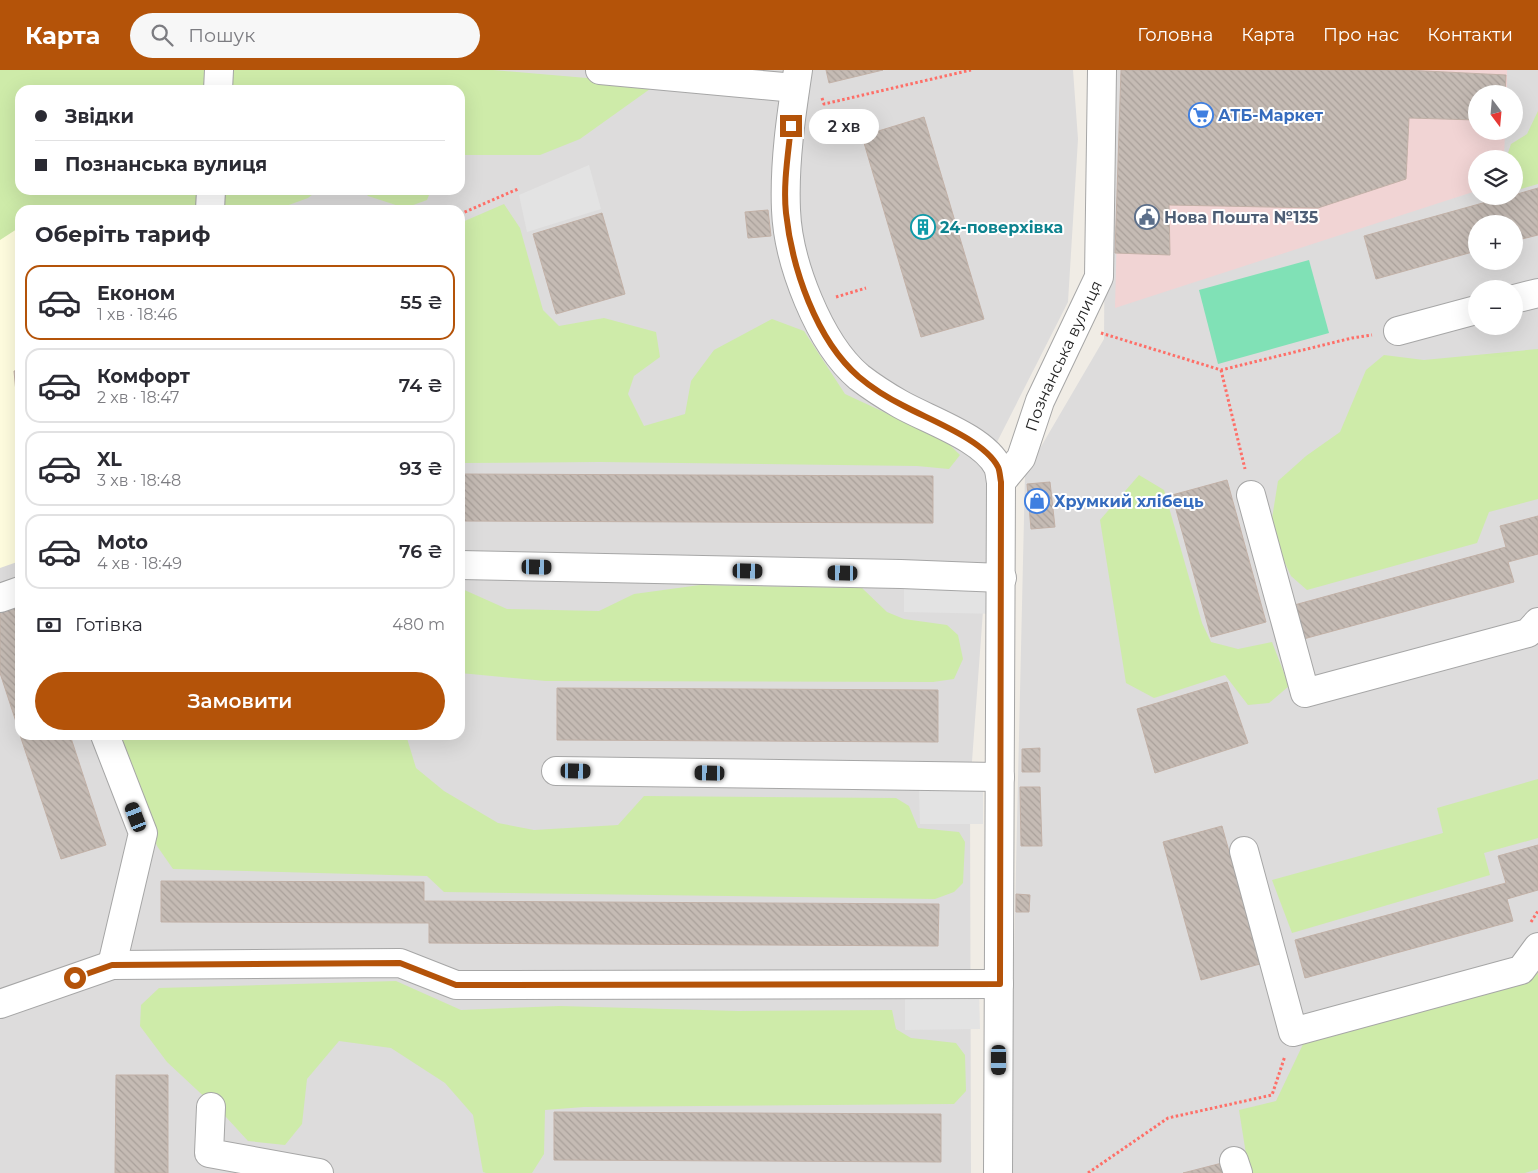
<!DOCTYPE html>
<html lang="uk">
<meta charset="utf-8">
<style>
body{margin:0;font-family:Montserrat,sans-serif;background:#f7f7f7;color:#2b2b33;height:100vh;display:flex;flex-direction:column;font-size:19px;white-space:nowrap}
*{box-sizing:border-box;margin:0}
p{font-size:16px;color:#7c7c81}
.icon{flex:none;width:28px;height:28px;fill:none;stroke:currentColor;stroke-width:2;stroke-linecap:round;stroke-linejoin:round}
.map{position:relative;flex:1;overflow:hidden}
.panel{position:absolute;left:15px;top:135px;width:450px;height:535px;display:flex;flex-direction:column;background:#fff;border-radius:15px;box-shadow:0 5px 20px #0002}
.panel>*{flex:none}
.guide{position:absolute;left:15px;top:15px;width:450px;height:110px;border-radius:15px;box-shadow:0 5px 20px #0002;display:grid;align-content:center;height:110px;padding:0 20px;background:#fff}
.needle{width:32px;rotate:164deg}
.tools{position:absolute;left:1468px;top:15px;display:grid;gap:10px}
.tools a{display:grid;place-items:center;width:55px;height:55px;border-radius:50%;background:#fff;box-shadow:0 5px 20px #0002;font-size:25px}
.end{position:absolute;width:22px;height:22px;margin:-11px;border:6px solid #b45309;background:#fff;box-shadow:0 0 0 2px #fff}
.from{border-radius:50%}
.bubble{position:absolute;height:35px;border-radius:18px;background:#fff;box-shadow:0 5px 20px #0002;font-size:16px;font-weight:600;line-height:35px;text-align:center}
.car{position:absolute;width:15px;height:30px;margin:-15px -8px;border-radius:6px;box-shadow:0 0 4px 1px #0007;background:linear-gradient(#222 24%,#8ab4d8 0 40%,#222 0 76%,#8ab4d8 0 86%,#222 0)}
.guide b{display:flex;align-items:center;gap:18px;height:48px;font-size:19px}
.guide b+b{border-top:1px solid #e1e1e2}
.guide i{width:12px;height:12px;background:#2b2b33}
ul{padding:0;list-style:none}
li{display:flex;align-items:center;gap:15px;height:75px;margin:0 10px 8px;padding:0 10px;border:2px solid #e1e1e2;border-radius:15px}
li div{flex:1}
li b{display:block;font-size:19px}
li em{font-style:normal;font-weight:600}
li.current{border-color:#b45309}
li>.icon{width:45px;height:45px;stroke-width:1.5}
h2{padding:0 20px;font-size:22px;line-height:60px}
.pay{display:flex;align-items:center;gap:12px;height:55px;padding:0 20px;font-size:19px}
.pay p{margin-inline-start:auto}
.primary-button{display:flex;gap:10px;margin-top:auto;padding:10px 20px}
.primary-button a{flex:1;height:58px;border-radius:30px;background:#b45309;color:#fff;font-size:20px;font-weight:600;line-height:58px;text-align:center}
header{display:flex;align-items:center;gap:30px;box-sizing:border-box;height:70px;padding:0 25px;background:#b45309;color:#fff}
header strong{font-size:24px}
nav{display:flex;gap:28px;margin-inline-start:auto;font-size:18px}
.search{width:350px;height:45px;background:#f7f7f7;display:flex;align-items:center;gap:12px;box-sizing:border-box;padding:0 18px;border-radius:28px;color:#7c7c81;font-size:19px}
.map>svg:first-child{display:block}
.residential{fill:#dddcdc;fill-rule:evenodd}
.commercial{fill:#f1d4d4}
.education{fill:#fffddf}
.garden{fill:#ceeba9}
.pitch{fill:#80e1b6}
.parking{fill:#e3e3e3}
.building{fill:url(#building-back-hatch);stroke:#c2b1a7}
.lines{fill:none;stroke-linecap:round;stroke-linejoin:round}
.minor-casing{stroke:#a6a6a6;stroke-width:30}
.path{stroke:#fe6f68;stroke-width:3;stroke-dasharray:2.5 2.5;stroke-linecap:butt}
.minor{stroke:#fff;stroke-width:28}
.route{stroke:#b45309;stroke-width:6}
.labels{text-anchor:middle;stroke-width:4;stroke-linejoin:round;paint-order:stroke}
.shop-label{font-size:16px;font-weight:bold;fill:#366cbe;stroke:#fff;text-anchor:start}
.service-label{font-size:16px;font-weight:bold;fill:#4e5e75;stroke:#fff;text-anchor:start}
.culture-label{font-size:16px;font-weight:bold;fill:#0d838f;stroke:#fff;text-anchor:start}
.street-label{font-size:16px;fill:#1f1f1f;stroke:#fff}
</style>
<header>
<strong>Карта</strong>
<div class="search"><svg class="icon" aria-label="search" viewBox="0 0 24 24"><circle cx="10" cy="10" r="6"/><path d="M15 15l6 6"/></svg>Пошук</div>
<nav><a>Головна</a><a>Карта</a><a>Про нас</a><a>Контакти</a></nav>
</header>
<div class="map">
<svg width="1538" height="1103" viewBox="0 0 1538 1103">
<defs>
<pattern id="building-back-hatch" width="6" height="6" patternUnits="userSpaceOnUse" patternTransform="scale(1.25)"><rect width="6" height="6" fill="#c5bbb4"/><path d="M-1 5l2 2M0 0l6 6M5-1l2 2" fill="none" stroke="#a9a09a"/></pattern>
</defs>
<rect width="100%" height="100%" fill="#f0ece5"/>
<g class="residential">
<path d="M0,0H1073L1078,69L1068,232L995,376L970,719L971,1103H0ZM20,20H460V120H20ZM20,140H460V665H20Z"/>
<path d="M1106,0H1538V1103H1009L1025,404L1104,269ZM1476,24H1514V61H1476ZM1476,89H1514V126H1476ZM1476,154H1514V191H1476ZM1476,219H1514V256H1476Z"/>
</g>
<polygon class="commercial" points="1121,0 1507,0 1507,24 1476,24 1476,61 1505,61 1504,89 1476,89 1476,121 1115,238"/>
<polygon class="education" points="0,126 20,140 20,491 0,498"/>
<g class="garden">
<polygon points="0,0 212,0 210,20 20,20 20,120 203,120 201,140 20,140 20,157 0,170"/>
<polygon points="225,0 493,0 657,14 580,69 540,85 460,85 460,20 224,20"/>
<polygon points="1538,41 1538,114 1514,121 1514,89 1508,89 1508,83 1511,74 1527,64"/>
<polygon points="220,120 318,120 308,128 275,140 218,140"/>
<polygon points="363,120 431,120 427,130 405,138 368,126"/>
<polygon points="504,134 520,158 543,240 559,256 604,248 656,262 660,287 634,306 628,324 644,356 685,344 691,311 714,280 772,249 804,261 845,324 946,371 960,385 949,399 917,396 600,392 460,393 460,153"/>
<polygon points="1538,279 1538,429 1489,442 1477,473 1307,520 1291,506 1270,461 1278,411 1306,386 1340,362 1366,300 1384,285 1424,290"/>
<polygon points="1139,405 1164,420 1202,553 1211,572 1238,579 1272,572 1289,616 1269,633 1248,635 1225,605 1154,628 1126,613 1100,450"/>
<polygon points="700,515 862,518 887,542 904,549 947,555 958,565 963,589 954,609 933,612 546,611 460,603 460,518 507,539 599,541 634,524"/>
<polygon points="118,665 406,665 416,698 444,721 498,753 534,760 618,755 644,726 896,728 909,736 918,758 959,762 965,772 963,813 954,822 935,829 444,822 427,806 173,799 157,776"/>
<polygon points="1538,709 1538,768 1484,783 1490,805 1292,863 1272,810 1443,763 1437,738"/>
<polygon points="1538,903 1538,1099 1525,1103 1249,1103 1239,1040 1276,1031 1306,968"/>
<polygon points="396,911 461,940 560,936 738,941 892,940 896,959 911,968 956,973 965,985 966,1021 954,1034 584,1037 545,1040 544,1084 532,1103 486,1103 483,1102 473,1045 445,1013 391,978 339,971 307,1009 302,1054 285,1075 248,1071 226,1047 167,992 140,956 141,935 159,918"/>
</g>
<polygon class="pitch" points="1309,190 1329,263 1218,294 1199,220"/>
<g class="parking">
<polygon points="589,95 601,139 527,162 519,125"/>
<polygon points="904,505 1002,508 1001,544 904,542"/>
<polygon points="919,719 983,719 983,754 920,754"/>
<polygon points="979,920 980,959 905,960 905,921"/>
</g>
<g class="building">
<polygon points="826,0 883,0 829,13"/>
<polygon points="1121,0 1405,0 1506,5 1505,24 1476,24 1476,50 1409,48 1406,109 1318,138 1169,135 1170,185 1115,183"/>
<polygon points="924,47 984,249 921,267 862,66"/>
<polygon points="1538,118 1538,165 1514,171 1514,154 1476,154 1476,181 1376,209 1364,166 1508,126 1514,126 1514,125"/>
<polygon points="768,140 771,166 748,168 745,142"/>
<polygon points="602,143 625,224 556,244 533,164"/>
<polygon points="20,300 20,355 19,355 14,301"/>
<polygon points="460,404 933,406 933,453 460,451"/>
<polygon points="1227,410 1266,552 1211,567 1172,425"/>
<polygon points="1050,412 1055,457 1031,459 1027,414"/>
<polygon points="1538,446 1538,484 1508,492 1514,512 1296,571 1287,537 1506,477 1500,456"/>
<polygon points="20,530 20,664 0,603 0,537"/>
<polygon points="1227,612 1248,673 1155,703 1137,639"/>
<polygon points="557,618 938,620 938,672 557,670"/>
<polygon points="20,665 70,665 106,775 61,789"/>
<polygon points="1040,678 1040,702 1022,702 1022,679"/>
<polygon points="1020,717 1040,717 1042,776 1021,776"/>
<polygon points="1222,756 1260,894 1201,910 1163,772"/>
<polygon points="1538,775 1538,820 1507,829 1513,851 1305,908 1295,870 1506,813 1498,786"/>
<polygon points="161,811 424,812 424,831 939,834 938,876 429,873 429,853 161,852"/>
<polygon points="1016,824 1030,825 1029,842 1016,842"/>
<polygon points="116,1005 168,1005 168,1103 115,1103"/>
<polygon points="554,1042 941,1044 941,1092 554,1090"/>
<polygon points="1222,1093 1225,1103 1183,1103"/>
</g>
<g class="lines">
<defs>
<g id="minor">
<polyline points="600,0 795,18"/>
<path d="M798,0C791,46 784,93 786,140C788,192 819,273 859,307C872,317 886,326 900,334C928,350 984,368 998,397C1000,402 1000,408 1001,412L998,1103"/>
<polyline points="218,20 219,0"/>
<polyline points="210,140 211,120"/>
<polyline points="1514,229 1538,223"/>
<polyline points="1398,261 1476,240"/>
<path id="s1" d="M1001,412L1021,388L1040,331L1099,207L1102,0"/>
<polyline points="1251,425 1305,623 1528,563 1538,552"/>
<polyline points="460,495 901,504 1002,508"/>
<polyline points="0,528 20,521"/>
<polyline points="105,665 143,763 112,895"/>
<polyline points="556,701 1000,707"/>
<polyline points="1244,781 1293,962 1521,900 1538,877"/>
<polyline points="0,934 112,895 400,893 456,915 999,914"/>
<polyline points="211,1037 209,1083 319,1103"/>
<polyline points="1234,1091 1238,1103"/>
</g>
</defs>
<use href="#minor" class="minor-casing"/>
<g class="path">
<polyline points="822,28 824,34 971,0"/>
<polyline points="460,144 518,119"/>
<polyline points="836,227 866,218"/>
<polyline points="1101,263 1221,300 1352,268 1372,265"/>
<polyline points="1221,300 1245,399"/>
<polyline points="1531,852 1538,841"/>
<polyline points="1088,1103 1168,1048 1272,1025 1285,986"/>
</g>
<use href="#minor" class="minor"/>
</g>
<g class="lines">
<path class="route" d="M75,908L112,895L400,893L456,915L1000,914L1001,412C1000,408 1000,401 998,397C984,370 930,350 904,336C888,328 872,318 859,307C816,270 792,198 786,143C783,115 788,85 791,56"/>
</g>
<defs>
<symbol id="supermarket-ring" viewBox="-11 -11 22 22"><circle r="9.5" fill="#fff" stroke="#3f7fe0" stroke-width="1.5"/><path d="M-6-5.5h2.5l.6 2H6L4.5 2H-2.5L-4.4-4H-6ZM-1.5 3.2a1.3 1.3 0 1 0 .1 0ZM3 3.2a1.3 1.3 0 1 0 .1 0Z" fill="#3f7fe0"/></symbol>
<symbol id="civic-ring" viewBox="-11 -11 22 22"><circle r="9.5" fill="#fff" stroke="#5c6f8a" stroke-width="1.5"/><path d="M-.6-6.5H3V-4.5H.6V-3L4-1V1h2V6H-6V1h2V-1L-.6-3ZM-1.2 2.5V6h2.4V2.5Z" fill="#5c6f8a"/></symbol>
<symbol id="building-ring" viewBox="-11 -11 22 22"><circle r="9.5" fill="#fff" stroke="#0f9aa8" stroke-width="1.5"/><path d="M-4-6H4V6H1V3H-1V6H-4ZM-2.5-4.3h1.7v1.8h-1.7ZM.8-4.3h1.7v1.8H.8ZM-2.5-1h1.7V.8h-1.7ZM.8-1h1.7V.8H.8Z" fill="#0f9aa8"/></symbol>
<symbol id="shop-ring" viewBox="-11 -11 22 22"><circle r="9.5" fill="#fff" stroke="#3f7fe0" stroke-width="1.5"/><path d="M-5-2.5h2.3a2.7 3.5 0 0 1 5.4 0H5L5.5 6h-11ZM-1.5-2.5h3a1.5 2.3 0 0 0-3 0Z" fill="#3f7fe0"/></symbol>
</defs>
<g fill-rule="evenodd">
<use href="#supermarket-ring" x="1187" y="31" width="28" height="28"/>
<use href="#civic-ring" x="1133" y="133" width="28" height="28"/>
<use href="#building-ring" x="909" y="143" width="28" height="28"/>
<use href="#shop-ring" x="1023" y="417" width="28" height="28"/>
</g>
<g class="labels">
<g class="shop-label">
<text x="1218" y="51">АТБ-Маркет</text>
<text x="1054" y="437">Хрумкий хлібець</text>
</g>
<g class="service-label">
<text x="1164" y="153">Нова Пошта №135</text>
</g>
<g class="culture-label">
<text x="940" y="163">24-поверхівка</text>
</g>
<g class="street-label">
<text dy="6" stroke="none"><textPath href="#s1" startOffset="142">Познанська вулиця</textPath></text>
</g>
</g>
</svg>
<div class="tools">
<a><svg class="needle" viewBox="-14 -14 28 28"><path d="M0-13l5 13h-10z" fill="#e53935"/><path d="M0 13l5-13h-10z" fill="#7c7c81"/></svg></a>
<a><svg class="icon" aria-label="layers" viewBox="0 0 24 24"><path d="M12 4l9 5-9 5-9-5zM3 14l9 5 9-5"/></svg></a>
<a>+</a>
<a>−</a>
</div>
<i class="end from" style="left:75px;top:908px"></i>
<i class="end" style="left:791px;top:56px"></i>
<div class="bubble" style="left:809px;top:39px;width:70px">2 хв</div>
<i class="car" style="left:537px;top:497px;rotate:91deg"></i>
<i class="car" style="left:748px;top:501px;rotate:91deg"></i>
<i class="car" style="left:843px;top:503px;rotate:271deg"></i>
<i class="car" style="left:576px;top:701px;rotate:91deg"></i>
<i class="car" style="left:710px;top:703px;rotate:271deg"></i>
<i class="car" style="left:136px;top:747px;rotate:339deg"></i>
<i class="car" style="left:999px;top:990px;rotate:180deg"></i>
<div class="guide">
<b><i class="from"></i>Звідки</b>
<b><i></i>Познанська вулиця</b>
</div>
<section class="panel">
<h2>Оберіть тариф</h2>
<ul>
<li class="current"><svg class="icon" aria-label="car" viewBox="0 0 24 24"><path d="M5 17H2v-5l4-1 3-4h7l3 4 3 1v5h-3M9 17h6M6 11h13"/><circle cx="7" cy="17" r="2"/><circle cx="17" cy="17" r="2"/></svg><div><b>Економ</b><p>1 хв · 18:46</p></div><em>55 ₴</em></li>
<li><svg class="icon" aria-label="car" viewBox="0 0 24 24"><path d="M5 17H2v-5l4-1 3-4h7l3 4 3 1v5h-3M9 17h6M6 11h13"/><circle cx="7" cy="17" r="2"/><circle cx="17" cy="17" r="2"/></svg><div><b>Комфорт</b><p>2 хв · 18:47</p></div><em>74 ₴</em></li>
<li><svg class="icon" aria-label="car" viewBox="0 0 24 24"><path d="M5 17H2v-5l4-1 3-4h7l3 4 3 1v5h-3M9 17h6M6 11h13"/><circle cx="7" cy="17" r="2"/><circle cx="17" cy="17" r="2"/></svg><div><b>XL</b><p>3 хв · 18:48</p></div><em>93 ₴</em></li>
<li><svg class="icon" aria-label="car" viewBox="0 0 24 24"><path d="M5 17H2v-5l4-1 3-4h7l3 4 3 1v5h-3M9 17h6M6 11h13"/><circle cx="7" cy="17" r="2"/><circle cx="17" cy="17" r="2"/></svg><div><b>Moto</b><p>4 хв · 18:49</p></div><em>76 ₴</em></li>
</ul>
<div class="pay"><svg class="icon" aria-label="cash" viewBox="0 0 24 24"><path d="M3 7h18v10H3z"/><circle cx="12" cy="12" r="2"/></svg>Готівка<p>480 m</p></div>
<div class="primary-button"><a>Замовити</a></div>
</section>
</div>
